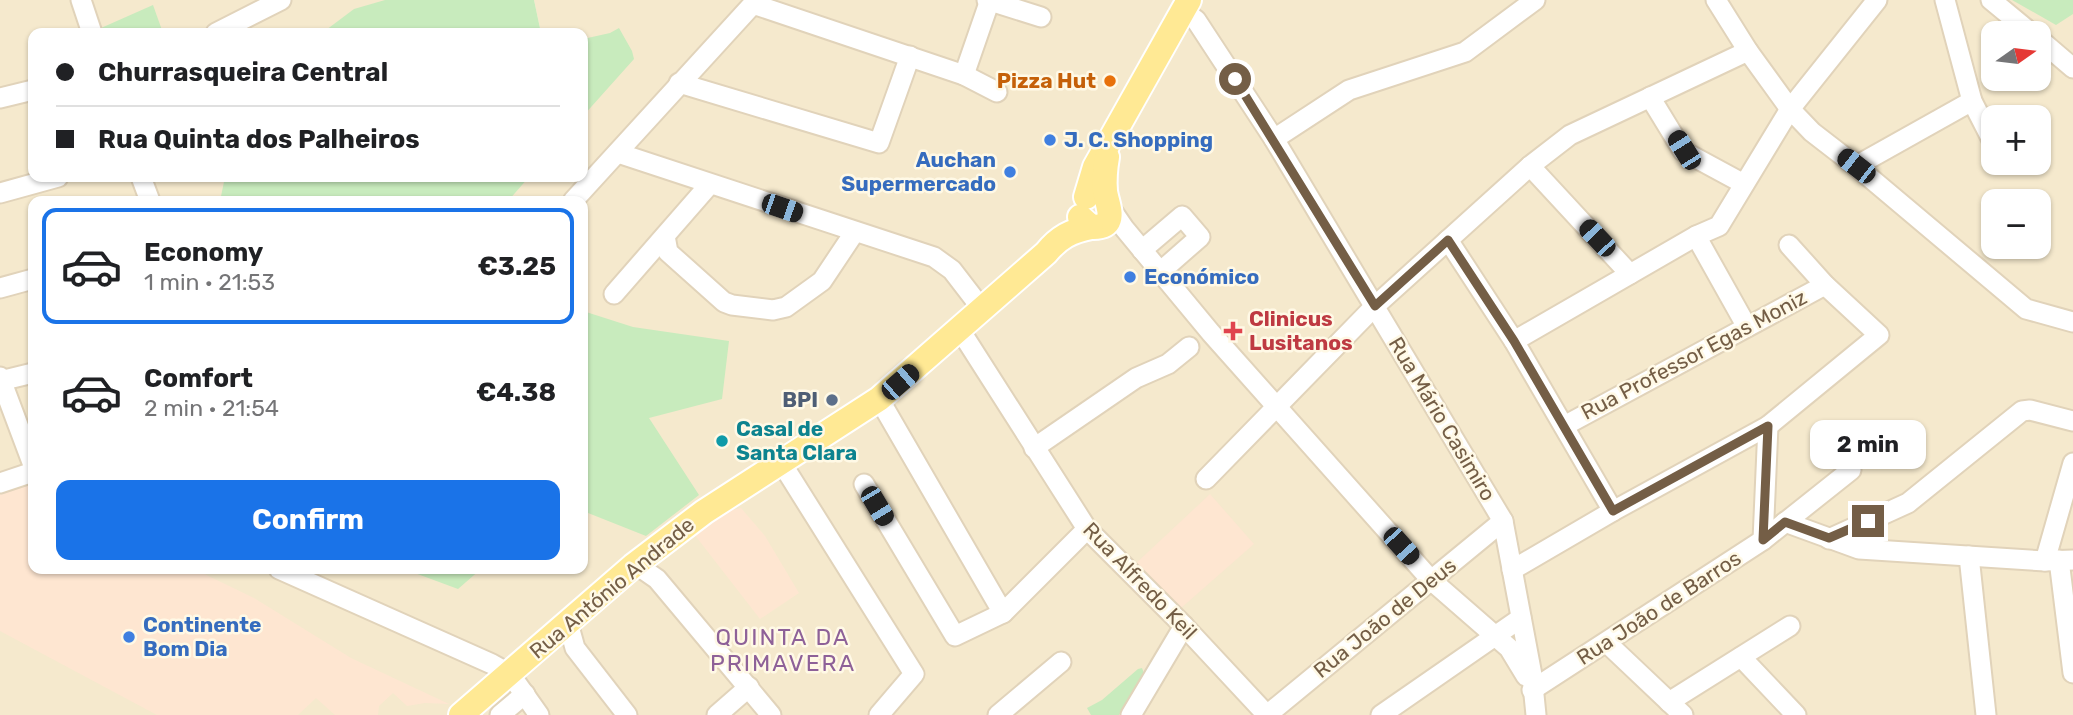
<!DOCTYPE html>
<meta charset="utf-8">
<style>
body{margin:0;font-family:Rubik,sans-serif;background:#f6f6f6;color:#202124;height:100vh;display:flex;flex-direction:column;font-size:26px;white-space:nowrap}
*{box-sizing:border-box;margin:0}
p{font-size:23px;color:#757577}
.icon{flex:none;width:38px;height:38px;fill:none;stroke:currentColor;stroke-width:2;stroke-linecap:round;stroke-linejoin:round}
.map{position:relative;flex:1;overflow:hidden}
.drawer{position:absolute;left:28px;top:196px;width:560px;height:378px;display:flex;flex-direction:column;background:#fff;border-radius:14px;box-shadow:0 2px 5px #0004}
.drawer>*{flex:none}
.hud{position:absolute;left:28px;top:28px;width:560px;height:154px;border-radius:14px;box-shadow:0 2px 5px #0004;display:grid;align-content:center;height:154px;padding:0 28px;background:#fff}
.needle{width:46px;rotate:76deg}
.buttons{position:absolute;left:1981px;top:21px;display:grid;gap:14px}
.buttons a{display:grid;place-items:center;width:70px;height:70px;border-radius:14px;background:#fff;box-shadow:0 2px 5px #0004;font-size:35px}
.end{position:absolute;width:32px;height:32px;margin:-16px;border:9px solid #745e46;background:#fff;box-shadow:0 0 0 4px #fff}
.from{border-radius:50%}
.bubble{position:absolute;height:49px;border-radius:14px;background:#fff;box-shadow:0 2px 5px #0004;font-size:23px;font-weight:700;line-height:49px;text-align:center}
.car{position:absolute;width:21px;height:42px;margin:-21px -10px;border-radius:9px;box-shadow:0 0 5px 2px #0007;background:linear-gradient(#222 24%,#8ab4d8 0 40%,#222 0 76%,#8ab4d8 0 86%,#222 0)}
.hud b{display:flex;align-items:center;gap:24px;height:66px;font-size:26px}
.hud b+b{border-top:2px solid #e0e0e0}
.hud i{width:18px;height:18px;background:#202124}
ul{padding:12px 0 0;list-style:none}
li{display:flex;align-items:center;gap:21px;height:116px;margin:0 14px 10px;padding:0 14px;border:4px solid transparent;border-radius:14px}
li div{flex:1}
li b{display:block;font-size:26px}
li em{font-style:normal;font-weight:700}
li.active{border-color:#1a73e8}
li>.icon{width:63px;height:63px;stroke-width:1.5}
.cta{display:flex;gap:14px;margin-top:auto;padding:14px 28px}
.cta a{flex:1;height:80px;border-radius:14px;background:#1a73e8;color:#fff;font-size:28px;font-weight:700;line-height:80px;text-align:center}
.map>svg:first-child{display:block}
.residential{fill:#f5e9cd;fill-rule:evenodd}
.commercial{fill:#fee6d1}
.green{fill:#c8ebbd}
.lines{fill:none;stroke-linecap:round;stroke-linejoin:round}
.minor-casing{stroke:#e1d3ba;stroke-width:23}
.major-casing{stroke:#fff;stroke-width:28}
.minor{stroke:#fff;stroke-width:19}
.major{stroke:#ffe994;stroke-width:24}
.route{stroke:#745e46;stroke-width:9}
.food-dot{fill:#e8710a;stroke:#fff9e6;stroke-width:2.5}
.shop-dot{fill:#3f7fe0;stroke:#fff9e6;stroke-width:2.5}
.health-dot{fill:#e0444e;stroke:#fff9e6;stroke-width:2.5}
.service-dot{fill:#5c6f8a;stroke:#fff9e6;stroke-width:2.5}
.culture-dot{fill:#0f9aa8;stroke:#fff9e6;stroke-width:2.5}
.labels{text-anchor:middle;stroke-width:5;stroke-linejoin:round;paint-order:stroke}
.food-label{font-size:21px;font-weight:bold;fill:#c56008;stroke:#fff9e6;text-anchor:end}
.shop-label{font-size:21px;font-weight:bold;fill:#366cbe;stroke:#fff9e6;text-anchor:start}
.health-label{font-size:21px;font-weight:bold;fill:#be3a42;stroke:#fff9e6;text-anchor:start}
.street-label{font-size:21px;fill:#745e46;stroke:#fff9e6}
.service-label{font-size:21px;font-weight:bold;fill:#4e5e75;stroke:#fff9e6;text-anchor:end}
.culture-label{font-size:21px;font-weight:bold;fill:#0d838f;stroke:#fff9e6;text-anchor:start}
.neighbourhood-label{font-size:23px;letter-spacing:2px;fill:#8e6198;stroke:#fff9e6}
</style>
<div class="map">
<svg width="2073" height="715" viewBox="0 0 2073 715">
<rect width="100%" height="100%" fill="#fdf6df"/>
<path class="residential" d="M0,0H524L538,33H33V177H583V33H541L534,0H2073V715H0ZM1993,33H2039V79H1993ZM1993,117H2039V163H1993ZM33,201H583V569H33ZM1993,201H2039V247H1993Z"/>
<g class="commercial">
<polygon points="33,481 33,569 194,569 254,598 351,658 449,704 425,703 407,706 393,693 379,706 378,715 335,715 316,698 298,715 157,715 0,631 0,489"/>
<polygon points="1210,494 1254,544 1180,609 1133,566"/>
<polygon points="741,508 765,536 799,593 760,619 694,534 728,511"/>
</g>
<g class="green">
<polygon points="385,0 534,0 541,33 322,33 354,9"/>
<polygon points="2012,0 2073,0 2073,14 2056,25"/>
<polygon points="153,5 163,33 102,33 101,28"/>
<polygon points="619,28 632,51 634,59 583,116 583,39 610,33"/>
<polygon points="225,177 529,177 508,201 220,201"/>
<polygon points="583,311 633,327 729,341 722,399 649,418 699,495 646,536 583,511"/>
<polygon points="404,569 481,569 458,589"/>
<polygon points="1142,668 1145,676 1119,715 1091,715 1087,708 1102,700 1138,669"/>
</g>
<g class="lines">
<defs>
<g id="minor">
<polyline points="81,0 92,33"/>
<polyline points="987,0 1041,17"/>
<polyline points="1716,0 1748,51 1790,109 1812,132 1856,166 2026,309 2073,322"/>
<polyline points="1945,0 1972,101 1993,142"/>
<polyline points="1991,0 2031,33"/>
<polyline points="1183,11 1196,20 1274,139 1503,521 1532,675 1536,715"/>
<polyline points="216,33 281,0"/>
<polyline points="2039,39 2073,68"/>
<polyline points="964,75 997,92"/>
<polyline points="679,83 879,143 910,56"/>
<polyline points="1650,97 1683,151 1744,184"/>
<polyline points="0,98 33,90"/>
<polyline points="1274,139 1349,90 1465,52 1535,0"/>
<polyline points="618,153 934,257 952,270 982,309"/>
<polyline points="1530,166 1630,274"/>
<polyline points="1856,166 1972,101"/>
<polyline points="141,177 150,201"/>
<polyline points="0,193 58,177"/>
<polyline points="573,201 753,4 964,75 990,0"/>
<polyline points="1111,209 1124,228 1211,333 1431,580 1509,648 1526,676"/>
<polyline points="665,236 668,252 724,302 732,305 773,310 786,307 822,281 854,233"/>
<polyline points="1696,236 1747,327"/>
<polyline points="1448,240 1514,341 1613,511"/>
<polyline points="1142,250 1182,216 1200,237 1160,272"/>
<polyline points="0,288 33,279"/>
<polyline points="614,294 710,184"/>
<polyline points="960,330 1087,529 1184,626 1267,715"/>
<polyline points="1514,341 1696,236 1719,226 1790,109 1877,0"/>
<polyline points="0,377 33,465"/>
<polyline points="0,381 33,373"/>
<polyline points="879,399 1003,613 1087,529"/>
<polyline points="1564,426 1825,285"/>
<polyline points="1034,448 1136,378 1168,364 1189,347"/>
<polyline points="781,462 914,674 879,715"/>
<polyline points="1206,479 1375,306 1530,166 1570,135 1748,51"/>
<polyline points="0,483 33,472"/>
<polyline points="864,484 955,636 1003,613"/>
<polyline points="1785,522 1859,549 2045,561 2073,560"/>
<polyline points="1829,539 1908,503 2022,411 2030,410 2073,421"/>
<polyline points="1763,540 1768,426"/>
<polyline points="1969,556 1986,715"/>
<polyline points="2059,560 2073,673"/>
<polyline points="2045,561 2073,463"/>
<polyline points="633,566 644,570 657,579 771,715"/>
<polyline points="279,569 492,664 510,674 539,715"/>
<polyline points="1512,570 1613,511 1768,426 1879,335 1825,285 1789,245"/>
<polyline points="572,620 570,630 575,648 627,715"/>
<polyline points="1607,643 1683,715"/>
<polyline points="1741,657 1796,715"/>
<polyline points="1532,690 1763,540 1851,470"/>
<polyline points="1669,702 1790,626"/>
<polyline points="500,715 525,694"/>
<polyline points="717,715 749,687"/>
<polyline points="998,715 1061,662"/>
<polyline points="1131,715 1184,626"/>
<polyline points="1267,715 1503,521"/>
<polyline points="1381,715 1521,618"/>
</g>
<g id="major">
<polyline points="1086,197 1095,167 1189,0"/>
<path d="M1080,217L1091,227C1120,228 1107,206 1105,191C1104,179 1105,168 1107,157"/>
<path d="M461,715L633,566L704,512L879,399L1046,253C1059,237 1071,231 1091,227"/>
</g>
</defs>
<use href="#minor" class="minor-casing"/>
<use href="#major" class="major-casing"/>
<use href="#minor" class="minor"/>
<use href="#major" class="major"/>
</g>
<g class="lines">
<polyline class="route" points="1235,79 1375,306 1448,240 1514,341 1613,511 1768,426 1763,540 1785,522 1829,538 1868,521"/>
</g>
<circle class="food-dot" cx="1110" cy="81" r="7"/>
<g class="shop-dot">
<circle cx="1050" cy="140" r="7"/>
<circle cx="1010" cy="172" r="7"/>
<circle cx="1130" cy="277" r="7"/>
<circle cx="129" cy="637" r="7"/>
</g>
<path class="health-dot" d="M1229.5 320.5h7v7h7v7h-7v7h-7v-7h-7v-7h7z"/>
<circle class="service-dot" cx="832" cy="400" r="7"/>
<circle class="culture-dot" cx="722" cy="441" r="7"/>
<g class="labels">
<g class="food-label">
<text x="1096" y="88">Pizza Hut</text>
</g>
<g class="shop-label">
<text x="1064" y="147">J. C. Shopping</text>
<text x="996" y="167" text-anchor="end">Auchan<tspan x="996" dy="24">Supermercado</tspan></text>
<text x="1144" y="284">Económico</text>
<text x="143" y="632">Continente<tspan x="143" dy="24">Bom Dia</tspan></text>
</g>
<g class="health-label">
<text x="1249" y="326">Clinicus<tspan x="1249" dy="24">Lusitanos</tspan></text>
</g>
<g class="street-label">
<text transform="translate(1694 355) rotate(-28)" y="7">Rua Professor Egas Moniz</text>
<text transform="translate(1442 419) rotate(59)" y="7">Rua Mário Casimiro</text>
<text transform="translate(1140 581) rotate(46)" y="7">Rua Alfredo Keil</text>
<text transform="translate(612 588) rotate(-40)" y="7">Rua António Andrade</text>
<text transform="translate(1659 608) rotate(-33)" y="7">Rua João de Barros</text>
<text transform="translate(1385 618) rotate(-39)" y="7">Rua João de Deus</text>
</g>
<g class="service-label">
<text x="818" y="407">BPI</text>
</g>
<g class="culture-label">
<text x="736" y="436">Casal de<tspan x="736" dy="24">Santa Clara</tspan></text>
</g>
<g class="neighbourhood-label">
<text x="783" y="645">QUINTA DA<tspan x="783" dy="26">PRIMAVERA</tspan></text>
</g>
</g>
</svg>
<div class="buttons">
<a><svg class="needle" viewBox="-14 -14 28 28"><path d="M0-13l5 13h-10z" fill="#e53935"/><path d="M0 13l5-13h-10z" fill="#757577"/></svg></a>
<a>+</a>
<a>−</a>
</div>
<i class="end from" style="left:1235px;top:79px"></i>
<i class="end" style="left:1868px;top:521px"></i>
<div class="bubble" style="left:1810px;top:420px;width:116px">2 min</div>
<i class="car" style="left:1684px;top:150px;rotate:328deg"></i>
<i class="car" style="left:1856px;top:166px;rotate:308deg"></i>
<i class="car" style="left:782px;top:208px;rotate:109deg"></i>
<i class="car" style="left:1597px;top:238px;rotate:317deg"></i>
<i class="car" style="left:900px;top:382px;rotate:49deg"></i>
<i class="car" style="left:877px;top:506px;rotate:149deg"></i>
<i class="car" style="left:1401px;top:546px;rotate:138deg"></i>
<div class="hud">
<b><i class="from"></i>Churrasqueira Central</b>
<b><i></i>Rua Quinta dos Palheiros</b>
</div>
<section class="drawer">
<ul>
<li class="active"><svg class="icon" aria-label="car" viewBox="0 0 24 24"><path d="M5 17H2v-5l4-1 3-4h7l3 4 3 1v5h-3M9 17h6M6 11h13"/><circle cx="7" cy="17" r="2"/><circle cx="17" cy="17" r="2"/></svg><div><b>Economy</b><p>1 min · 21:53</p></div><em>€3.25</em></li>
<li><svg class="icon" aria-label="car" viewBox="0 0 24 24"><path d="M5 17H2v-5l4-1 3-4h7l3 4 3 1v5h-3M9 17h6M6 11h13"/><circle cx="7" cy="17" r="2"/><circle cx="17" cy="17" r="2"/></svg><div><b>Comfort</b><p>2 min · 21:54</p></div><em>€4.38</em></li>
</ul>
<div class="cta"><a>Confirm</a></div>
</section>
</div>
